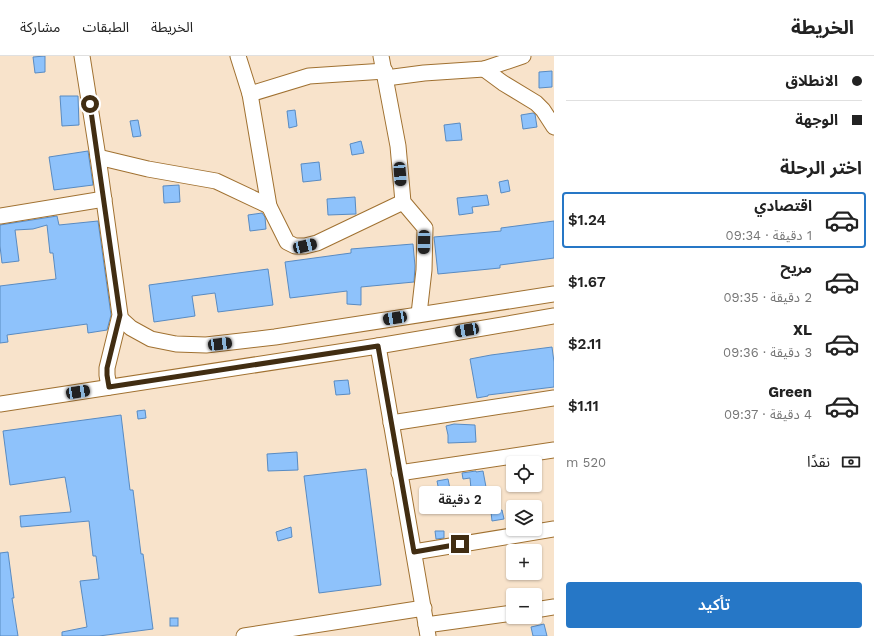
<!DOCTYPE html>
<html lang="ar">
<meta charset="utf-8">
<style>
body{margin:0;font-family:"Work Sans","Noto Sans Arabic",sans-serif;background:#f6f6f6;color:#222;direction:rtl;height:100vh;display:flex;flex-direction:column;font-size:15px;white-space:nowrap}
*{box-sizing:border-box;margin:0}
p{font-size:13px;color:#767676}
.icon{flex:none;width:22px;height:22px;fill:none;stroke:currentColor;stroke-width:2;stroke-linecap:round;stroke-linejoin:round}
.map{position:relative;flex:1;overflow:hidden;direction:ltr}
.panel{display:flex;flex-direction:column;background:#fff;width:320px}
.panel>*{flex:none}
.guide{display:grid;align-content:center;height:88px;padding:0 12px;background:#fff}
.buttons{position:absolute;left:506px;top:400px;display:grid;gap:8px}
.buttons a{display:grid;place-items:center;width:36px;height:36px;border-radius:4px;background:#fff;box-shadow:0 1px 3px #0004;font-size:20px}
.end{position:absolute;width:18px;height:18px;margin:-9px;border:5px solid #412d12;background:#fff;box-shadow:0 0 0 2px #fff}
.from{border-radius:50%}
.bubble{position:absolute;height:28px;border-radius:4px;background:#fff;box-shadow:0 1px 3px #0004;font-size:13px;font-weight:600;line-height:28px;text-align:center;direction:rtl}
.car{position:absolute;width:12px;height:24px;margin:-12px -6px;border-radius:5px;box-shadow:0 0 3px 1px #0007;background:linear-gradient(#222 24%,#8ab4d8 0 40%,#222 0 76%,#8ab4d8 0 86%,#222 0)}
.guide b{display:flex;align-items:center;gap:14px;height:38px;font-size:15px}
.guide b+b{border-top:1px solid #e0e0e0}
.guide i{width:10px;height:10px;background:#222}
ul{padding:0;list-style:none}
li{display:flex;align-items:center;gap:12px;height:56px;margin:0 8px 6px;padding:0 4px;border:2px solid transparent;border-radius:4px}
li div{flex:1}
li b{display:block;font-size:15px}
li em{font-style:normal;font-weight:600}
li.current{border-color:#2677c6}
li>.icon{width:36px;height:36px;stroke-width:1.5}
h2{padding:0 12px;font-size:18px;line-height:48px}
.pay{display:flex;align-items:center;gap:10px;height:44px;padding:0 12px;font-size:15px}
.pay p{margin-inline-start:auto}
.cta{display:flex;gap:8px;margin-top:auto;padding:8px 12px}
.cta a{flex:1;height:46px;border-radius:4px;background:#2677c6;color:#fff;font-size:16px;font-weight:600;line-height:46px;text-align:center}
header{display:flex;align-items:center;gap:24px;box-sizing:border-box;height:56px;padding:0 20px;background:#fff;border-bottom:1px solid #e0e0e0}
header strong{font-size:19px}
nav{display:flex;gap:22px;margin-inline-start:auto;font-size:14px}
main{display:flex;flex:1;min-height:0}
.map>svg:first-child{display:block}
.building{fill:#8ec2fb;stroke:#598bc2}
.lines{fill:none;stroke-linecap:round;stroke-linejoin:round}
.minor-casing{stroke:#a07131;stroke-width:17}
.minor{stroke:#fff;stroke-width:15}
.route{stroke:#412d12;stroke-width:5}
</style>
<header>
<strong>الخريطة</strong>
<nav><a>الخريطة</a><a>الطبقات</a><a>مشاركة</a></nav>
</header>
<main>
<section class="panel">
<div class="guide">
<b><i class="from"></i>الانطلاق</b>
<b><i></i>الوجهة</b>
</div>
<h2>اختر الرحلة</h2>
<ul>
<li class="current"><svg class="icon" aria-label="car" viewBox="0 0 24 24"><path d="M5 17H2v-5l4-1 3-4h7l3 4 3 1v5h-3M9 17h6M6 11h13"/><circle cx="7" cy="17" r="2"/><circle cx="17" cy="17" r="2"/></svg><div><b>اقتصادي</b><p>1 دقيقة · 09:34</p></div><em>$1.24</em></li>
<li><svg class="icon" aria-label="car" viewBox="0 0 24 24"><path d="M5 17H2v-5l4-1 3-4h7l3 4 3 1v5h-3M9 17h6M6 11h13"/><circle cx="7" cy="17" r="2"/><circle cx="17" cy="17" r="2"/></svg><div><b>مريح</b><p>2 دقيقة · 09:35</p></div><em>$1.67</em></li>
<li><svg class="icon" aria-label="car" viewBox="0 0 24 24"><path d="M5 17H2v-5l4-1 3-4h7l3 4 3 1v5h-3M9 17h6M6 11h13"/><circle cx="7" cy="17" r="2"/><circle cx="17" cy="17" r="2"/></svg><div><b>XL</b><p>3 دقيقة · 09:36</p></div><em>$2.11</em></li>
<li><svg class="icon" aria-label="car" viewBox="0 0 24 24"><path d="M5 17H2v-5l4-1 3-4h7l3 4 3 1v5h-3M9 17h6M6 11h13"/><circle cx="7" cy="17" r="2"/><circle cx="17" cy="17" r="2"/></svg><div><b>Green</b><p>4 دقيقة · 09:37</p></div><em>$1.11</em></li>
</ul>
<div class="pay"><svg class="icon" aria-label="cash" viewBox="0 0 24 24"><path d="M3 7h18v10H3z"/><circle cx="12" cy="12" r="2"/></svg>نقدًا<p>520 m</p></div>
<div class="cta"><a>تأكيد</a></div>
</section>
<div class="map">
<svg width="554" height="580" viewBox="0 0 554 580">
<rect width="100%" height="100%" fill="#f8e3cb"/>
<g class="building">
<polygon points="45,0 45,16 35,17 33,1"/>
<polygon points="552,15 552,31 539,32 539,16"/>
<polygon points="60,40 78,40 79,69 62,70"/>
<polygon points="295,54 297,70 289,72 287,55"/>
<polygon points="533,57 535,58 537,71 523,73 521,59"/>
<polygon points="138,64 141,80 133,81 130,65"/>
<polygon points="460,67 462,84 446,85 444,69"/>
<polygon points="361,85 364,97 352,99 350,88"/>
<polygon points="88,95 93,129 54,134 49,101"/>
<polygon points="319,106 321,124 303,126 301,108"/>
<polygon points="508,124 510,135 501,137 499,126"/>
<polygon points="179,129 180,146 164,147 163,130"/>
<polygon points="487,139 489,149 472,151 473,157 459,159 457,142"/>
<polygon points="355,141 356,158 328,159 327,143"/>
<polygon points="262,157 265,161 266,173 250,175 248,159"/>
<polygon points="57,160 59,169 98,165 111,259 107,274 88,277 87,268 7,279 8,286 0,287 0,230 56,223 53,197 50,197 47,169 33,173 15,174 19,205 2,207 0,190 0,169"/>
<polygon points="554,165 554,202 500,209 500,212 438,218 434,181 501,175 501,172"/>
<polygon points="413,188 415,210 414,226 361,231 361,249 347,248 347,235 290,242 285,206 351,197 351,193"/>
<polygon points="268,213 273,249 218,256 215,237 192,240 195,260 154,266 149,229"/>
<polygon points="552,291 554,306 554,331 488,339 488,340 477,342 470,303 491,299"/>
<polygon points="348,324 350,338 336,339 334,325"/>
<polygon points="145,354 146,362 138,363 137,355"/>
<polygon points="121,359 130,434 133,434 141,498 143,498 153,573 99,580 62,580 62,576 87,571 80,525 99,523 96,500 93,500 89,465 21,471 20,460 71,456 65,421 10,429 3,375"/>
<polygon points="454,368 475,369 476,386 448,387 448,379 446,370"/>
<polygon points="297,396 298,414 268,415 267,398"/>
<polygon points="366,413 381,529 319,537 304,420"/>
<polygon points="476,415 476,416 483,415 486,431 471,433 470,422 463,423 462,417"/>
<polygon points="448,423 451,438 440,440 437,425"/>
<polygon points="502,454 504,463 492,465 491,456"/>
<polygon points="291,471 292,481 278,485 276,476"/>
<polygon points="435,475 444,475 444,482 436,483"/>
<polygon points="8,496 14,542 12,542 18,580 0,580 0,497"/>
<rect x="170" y="562" width="8" height="8"/>
<polygon points="544,568 547,580 533,580 531,571"/>
</g>
<g class="lines">
<defs>
<g id="minor">
<polyline points="82,0 98,101 120,259 107,312 107,319 109,331"/>
<polyline points="238,0 250,38 269,150 287,186 295,190 305,190 317,187 403,146"/>
<polyline points="381,0 398,90 403,146 425,172 424,214 419,258"/>
<polyline points="484,13 503,27 536,47 543,54 554,71"/>
<polyline points="386,22 424,17 484,13 523,0"/>
<polyline points="250,38 309,20 385,15"/>
<polyline points="98,101 148,113 216,125 269,150"/>
<polyline points="0,160 104,143"/>
<polyline points="120,262 131,272 151,283 176,288 206,289 275,281 554,238"/>
<polyline points="378,290 428,580"/>
<polyline points="0,348 378,290 554,260"/>
<polyline points="391,367 554,342"/>
<polyline points="399,417 554,394"/>
<polyline points="414,496 554,473"/>
<polyline points="535,554 554,551"/>
<polyline points="426,569 513,557"/>
<polyline points="244,580 424,552"/>
</g>
</defs>
<use href="#minor" class="minor-casing"/>
<use href="#minor" class="minor"/>
</g>
<g class="lines">
<polyline class="route" points="90,48 120,259 107,312 107,319 109,331 378,290 414,496 460,488"/>
</g>
</svg>
<div class="buttons">
<a><svg class="icon" aria-label="locate" viewBox="0 0 24 24"><circle cx="12" cy="12" r="6"/><path d="M12 2v4M12 18v4M2 12h4M18 12h4"/></svg></a>
<a><svg class="icon" aria-label="layers" viewBox="0 0 24 24"><path d="M12 4l9 5-9 5-9-5zM3 14l9 5 9-5"/></svg></a>
<a>+</a>
<a>−</a>
</div>
<i class="end from" style="left:90px;top:48px"></i>
<i class="end" style="left:460px;top:488px"></i>
<div class="bubble" style="left:419px;top:430px;width:82px">2 دقيقة</div>
<i class="car" style="left:400px;top:118px;rotate:176deg"></i>
<i class="car" style="left:424px;top:186px;rotate:181deg"></i>
<i class="car" style="left:305px;top:190px;rotate:77deg"></i>
<i class="car" style="left:395px;top:262px;rotate:261deg"></i>
<i class="car" style="left:467px;top:274px;rotate:260deg"></i>
<i class="car" style="left:220px;top:288px;rotate:83deg"></i>
<i class="car" style="left:78px;top:336px;rotate:81deg"></i>
</div>
</main>
